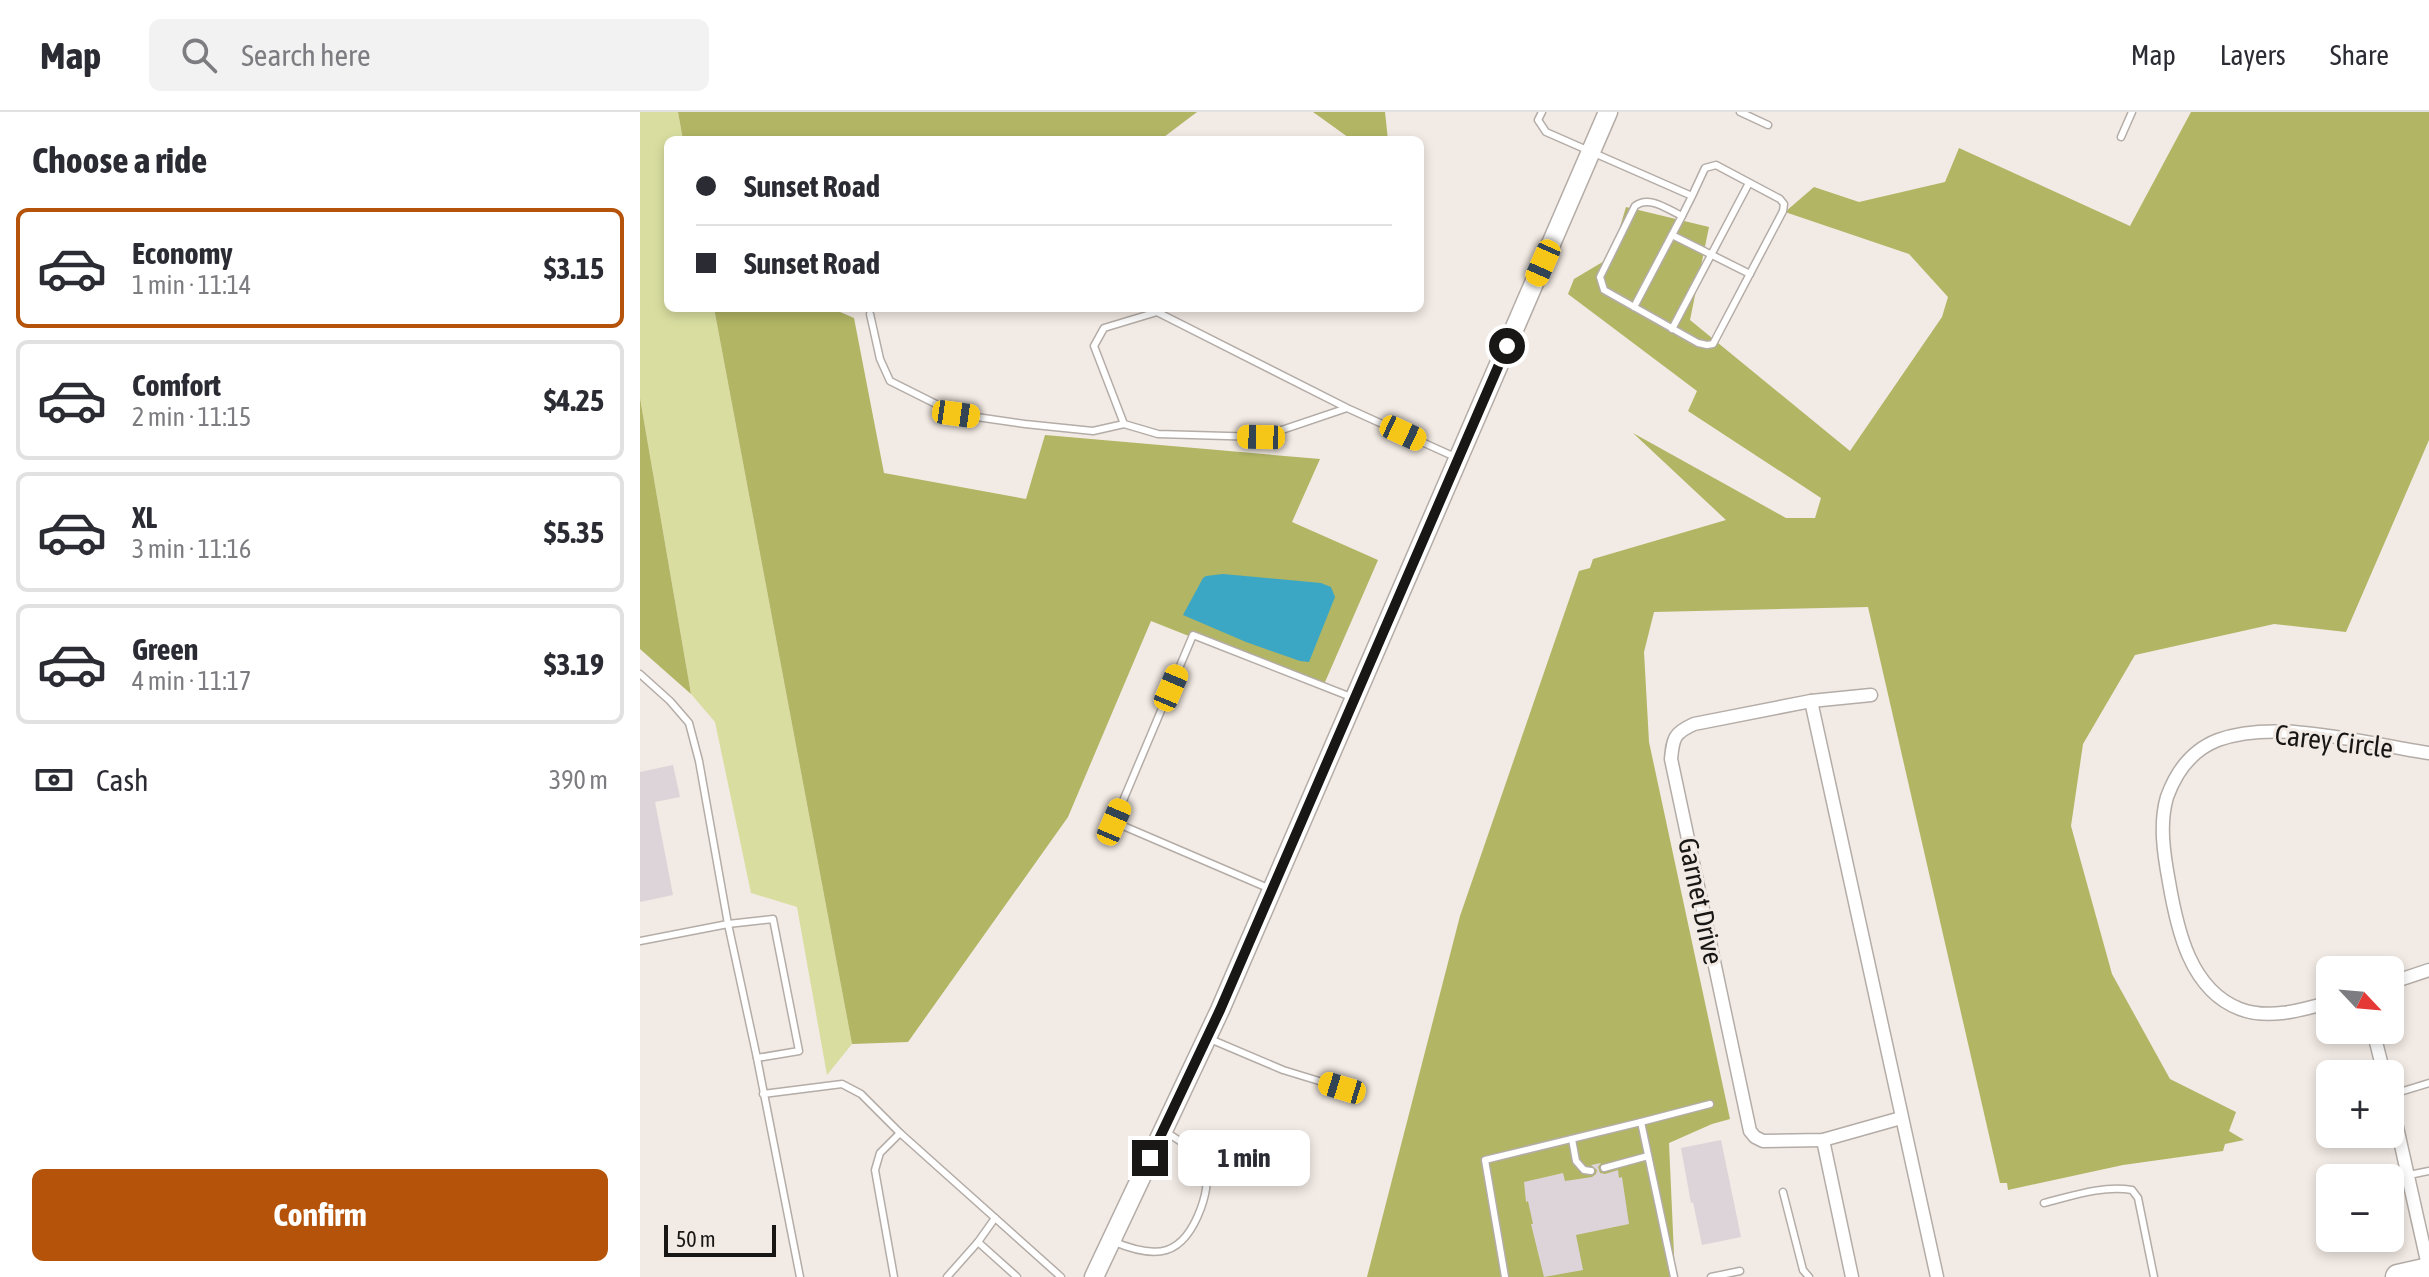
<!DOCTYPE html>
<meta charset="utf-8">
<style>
body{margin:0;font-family:"Asap Condensed",sans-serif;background:#f2f2f3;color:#2b2b33;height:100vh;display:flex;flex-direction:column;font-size:30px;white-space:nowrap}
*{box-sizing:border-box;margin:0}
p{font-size:26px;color:#7c7c81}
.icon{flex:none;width:44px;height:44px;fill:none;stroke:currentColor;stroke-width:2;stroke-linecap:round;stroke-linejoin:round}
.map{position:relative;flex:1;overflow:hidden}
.sheet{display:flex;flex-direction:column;background:#fff;width:640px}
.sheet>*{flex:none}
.top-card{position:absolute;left:24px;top:24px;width:760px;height:176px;border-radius:12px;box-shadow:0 4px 12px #0003;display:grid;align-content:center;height:176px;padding:0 32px;background:#fff}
.needle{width:52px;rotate:116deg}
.fabs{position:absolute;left:1676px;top:844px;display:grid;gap:16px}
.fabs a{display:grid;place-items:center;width:88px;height:88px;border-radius:12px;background:#fff;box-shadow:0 4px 12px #0003;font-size:40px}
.scale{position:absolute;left:24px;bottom:20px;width:112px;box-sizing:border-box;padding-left:8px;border:4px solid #191715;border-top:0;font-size:22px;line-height:28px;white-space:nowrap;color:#191715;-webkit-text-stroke:6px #f2eae4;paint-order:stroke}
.end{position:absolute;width:36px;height:36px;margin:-18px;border:10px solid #191715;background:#fff;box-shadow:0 0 0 4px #fff}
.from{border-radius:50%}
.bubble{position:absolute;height:56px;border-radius:12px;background:#fff;box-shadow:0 4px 12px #0003;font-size:26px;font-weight:700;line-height:56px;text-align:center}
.car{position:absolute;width:24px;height:48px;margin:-24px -12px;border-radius:10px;box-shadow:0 0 6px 2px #0007;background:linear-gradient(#f5c518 24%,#345 0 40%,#f5c518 0 76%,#345 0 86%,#f5c518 0)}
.top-card b{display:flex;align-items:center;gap:28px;height:76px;font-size:30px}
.top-card b+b{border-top:2px solid #e1e1e2}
.top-card i{width:20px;height:20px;background:#2b2b33}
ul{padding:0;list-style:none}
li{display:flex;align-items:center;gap:24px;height:120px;margin:0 16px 12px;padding:0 16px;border:4px solid #e1e1e2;border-radius:12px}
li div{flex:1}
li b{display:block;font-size:30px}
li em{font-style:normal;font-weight:700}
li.active{border-color:#b45309}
li>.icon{width:72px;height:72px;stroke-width:1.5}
h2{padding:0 32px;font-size:36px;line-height:96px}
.pay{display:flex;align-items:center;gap:20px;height:88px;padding:0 32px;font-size:30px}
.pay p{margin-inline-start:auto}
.primary-button{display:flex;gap:16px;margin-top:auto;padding:16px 32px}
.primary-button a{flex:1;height:92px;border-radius:12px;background:#b45309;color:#fff;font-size:32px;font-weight:700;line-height:92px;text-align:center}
header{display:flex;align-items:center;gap:48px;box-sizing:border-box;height:112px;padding:0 40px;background:#fff;border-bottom:2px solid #e1e1e2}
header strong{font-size:38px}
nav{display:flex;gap:44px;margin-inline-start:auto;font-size:28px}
.search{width:560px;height:72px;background:#f2f2f3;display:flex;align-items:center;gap:20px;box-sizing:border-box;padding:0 28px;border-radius:12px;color:#7c7c81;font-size:30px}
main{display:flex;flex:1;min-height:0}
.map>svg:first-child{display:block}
.green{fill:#d9dea0}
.forest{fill:#b1b564}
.water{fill:#3ca7c5}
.building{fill:#ddd4d9}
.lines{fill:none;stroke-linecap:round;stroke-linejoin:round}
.lane-casing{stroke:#b4aca7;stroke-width:9}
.street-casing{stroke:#b4aca7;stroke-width:15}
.secondary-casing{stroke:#b4aca7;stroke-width:21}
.highway-casing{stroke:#b4aca7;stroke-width:27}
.lane{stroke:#fff;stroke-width:6}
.street{stroke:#fff;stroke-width:12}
.secondary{stroke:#fff;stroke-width:18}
.highway{stroke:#fff;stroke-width:24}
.route{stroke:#191715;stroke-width:10}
.labels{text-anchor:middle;stroke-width:6;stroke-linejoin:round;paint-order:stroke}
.street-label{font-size:28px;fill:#191715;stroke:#f2eae4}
</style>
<header>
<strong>Map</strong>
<div class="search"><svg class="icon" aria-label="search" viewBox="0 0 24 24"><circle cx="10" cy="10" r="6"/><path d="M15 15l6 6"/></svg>Search here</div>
<nav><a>Map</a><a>Layers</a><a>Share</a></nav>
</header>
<main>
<section class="sheet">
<h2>Choose a ride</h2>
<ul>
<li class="active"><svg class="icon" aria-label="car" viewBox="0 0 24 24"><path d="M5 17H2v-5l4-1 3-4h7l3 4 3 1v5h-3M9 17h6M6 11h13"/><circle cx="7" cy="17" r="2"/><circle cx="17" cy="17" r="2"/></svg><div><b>Economy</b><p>1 min · 11:14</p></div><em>$3.15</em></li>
<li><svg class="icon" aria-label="car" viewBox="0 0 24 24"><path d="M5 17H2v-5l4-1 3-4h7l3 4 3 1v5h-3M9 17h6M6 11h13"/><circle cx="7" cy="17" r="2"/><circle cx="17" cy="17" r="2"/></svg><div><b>Comfort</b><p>2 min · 11:15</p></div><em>$4.25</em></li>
<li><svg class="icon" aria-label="car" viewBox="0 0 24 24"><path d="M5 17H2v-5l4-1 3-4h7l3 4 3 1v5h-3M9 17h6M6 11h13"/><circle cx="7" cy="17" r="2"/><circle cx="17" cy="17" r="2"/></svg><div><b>XL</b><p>3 min · 11:16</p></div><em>$5.35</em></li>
<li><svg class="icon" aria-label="car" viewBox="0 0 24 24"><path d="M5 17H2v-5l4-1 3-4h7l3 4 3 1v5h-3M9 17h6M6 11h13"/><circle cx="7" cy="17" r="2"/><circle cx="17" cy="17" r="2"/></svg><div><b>Green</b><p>4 min · 11:17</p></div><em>$3.19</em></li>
</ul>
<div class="pay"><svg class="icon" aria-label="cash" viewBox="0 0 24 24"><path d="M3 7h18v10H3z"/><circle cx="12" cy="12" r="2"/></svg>Cash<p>390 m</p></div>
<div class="primary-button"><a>Confirm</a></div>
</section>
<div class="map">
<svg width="1789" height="1165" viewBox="0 0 1789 1165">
<rect width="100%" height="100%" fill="#f2eae4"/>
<polygon class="green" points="0,0 38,0 43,28 28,28 28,196 74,196 212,932 187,963 157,795 111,781 75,610 51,582 0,286"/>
<g class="forest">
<polygon points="38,0 557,0 520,28 43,28"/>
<polygon points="673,0 745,0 748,28 712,28"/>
<polygon points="1551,0 1789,0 1789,328 1706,520 1634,512 1495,543 1443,632 1431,714 1472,862 1530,967 1596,1000 1589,1019 1604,1028 1585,1032 1583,1039 1483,1053 1368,1078 1367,1071 1360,1071 1228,495 1014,500 1004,540 1009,630 1090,1007 1072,1012 1029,1031 1035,1165 727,1165 820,804 939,459 950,456 953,447 1086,408 993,321 1146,406 1175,406 1181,386 1048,299 1057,279 928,182 934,167 971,145 986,95 1069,115 1050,208 1210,339 1302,205 1308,185 1269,142 1145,100 1174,75 1219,90 1305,70 1319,36 1490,114"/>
<polygon points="74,196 191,196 214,206 244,361 386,387 405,323 680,347 652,410 738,448 682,577 511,509 428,705 268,930 212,932"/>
<polygon points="0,286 51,582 0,537"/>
</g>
<polygon class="water" points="583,462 681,471 691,475 695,485 669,550 660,549 606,530 543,503 563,466 566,464"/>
<g class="building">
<polygon points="33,653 40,685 15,690 33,783 0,790 0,660"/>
<polygon points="1081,1028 1101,1125 1062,1133 1053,1090 1051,1091 1041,1036"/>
<polygon points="961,1051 958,1055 960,1061 965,1062 978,1058 979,1066 982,1065 989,1112 936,1123 943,1158 904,1165 891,1112 893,1112 888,1089 886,1090 884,1070 923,1061 925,1069 952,1065 956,1062 957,1058 951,1053"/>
</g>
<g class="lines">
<defs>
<g id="lane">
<path d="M902,0L898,8L906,20L1052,84L1065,56L1076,53L1140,87L1144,92L1143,99L1073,232L1067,233L1058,231L964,178L960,165L995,94C1009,83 1027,97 1042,104L1052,84"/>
<polyline points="1100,0 1128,13"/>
<polyline points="1481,25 1492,0"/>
<polyline points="1032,123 1110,162"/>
<polyline points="994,195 1042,104"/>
<polyline points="230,202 240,247 250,269 316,302 385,312 453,319 484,312"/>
<polyline points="1032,217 1109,71"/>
<polyline points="707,296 621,325 518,322 484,312 454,234 464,216 517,200 707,296 815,345"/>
<polyline points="0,562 30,589 49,611 59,649 88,812 117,946 160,1165"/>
<polyline points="628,776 474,710 553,523 711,585"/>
<polyline points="0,829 88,812 133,807 159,939 117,946"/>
<polyline points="570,927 643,958 702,976"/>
<polyline points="123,982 202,972 221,982 260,1021 421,1165"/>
<polyline points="1750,983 1789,971"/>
<polyline points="1001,1010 1070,992"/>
<polyline points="932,1027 936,1049 944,1058 951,1059"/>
<polyline points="964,1056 1008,1044"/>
<polyline points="1769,1063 1789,1059"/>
<polyline points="1143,1080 1163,1158 1169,1165"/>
<path d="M1404,1091C1432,1084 1463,1073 1492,1078L1498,1086L1514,1165"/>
<path d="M472,1129C517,1148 543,1145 561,1096C567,1079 570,1064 560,1048C553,1036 538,1028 526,1020"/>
<polyline points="338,1130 377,1165"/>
<polyline points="254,1165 235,1058 240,1041 260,1021"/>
<polyline points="307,1165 338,1130 355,1106"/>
<polyline points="865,1165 845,1048 1001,1010 1034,1165"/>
<polyline points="1071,1165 1100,1159"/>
</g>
<g id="street">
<path d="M1231,583L1171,589L1054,612C1034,621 1033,626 1031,647L1110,1019L1115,1025L1123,1029L1183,1028L1261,1006"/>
<polyline points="1171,589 1297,1165"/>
<polyline points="1750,871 1789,858"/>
<path d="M1690,890C1662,898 1629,908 1600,897C1550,878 1537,817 1529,770C1524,743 1519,712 1527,685C1536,660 1552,638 1578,628C1637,606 1728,632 1789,641"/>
<polyline points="1733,918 1744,962"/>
<polyline points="1750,984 1789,1158"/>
<polyline points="1183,1028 1212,1165"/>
</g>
<polyline id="secondary" points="454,1165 580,898 968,0"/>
<polyline id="highway" points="1758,1165 1789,1158"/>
</defs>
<use href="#lane" class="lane-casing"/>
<use href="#street" class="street-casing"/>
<use href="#secondary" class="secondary-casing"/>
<use href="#highway" class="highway-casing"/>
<use href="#lane" class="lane"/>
<use href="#street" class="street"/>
<use href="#secondary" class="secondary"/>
<use href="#highway" class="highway"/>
</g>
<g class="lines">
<polyline class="route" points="510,1046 580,898 867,234"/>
</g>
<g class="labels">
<g class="street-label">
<text transform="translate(1694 629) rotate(7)" y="10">Carey Circle</text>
<text transform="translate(1061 789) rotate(78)" y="10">Garnet Drive</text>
</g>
</g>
</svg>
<div class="fabs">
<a><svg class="needle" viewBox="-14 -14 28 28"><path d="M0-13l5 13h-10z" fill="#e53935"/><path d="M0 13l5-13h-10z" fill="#7c7c81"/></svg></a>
<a>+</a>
<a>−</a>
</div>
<div class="scale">50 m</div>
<i class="end from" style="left:867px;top:234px"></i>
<i class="end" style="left:510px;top:1046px"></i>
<div class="bubble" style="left:538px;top:1018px;width:132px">1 min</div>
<i class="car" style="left:903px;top:151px;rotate:204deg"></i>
<i class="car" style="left:316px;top:302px;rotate:98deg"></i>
<i class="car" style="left:763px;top:321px;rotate:115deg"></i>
<i class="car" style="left:621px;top:325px;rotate:271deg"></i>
<i class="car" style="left:531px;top:576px;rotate:23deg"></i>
<i class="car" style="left:474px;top:710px;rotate:23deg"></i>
<i class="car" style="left:702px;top:976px;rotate:287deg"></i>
<div class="top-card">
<b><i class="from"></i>Sunset Road</b>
<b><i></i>Sunset Road</b>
</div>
</div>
</main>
